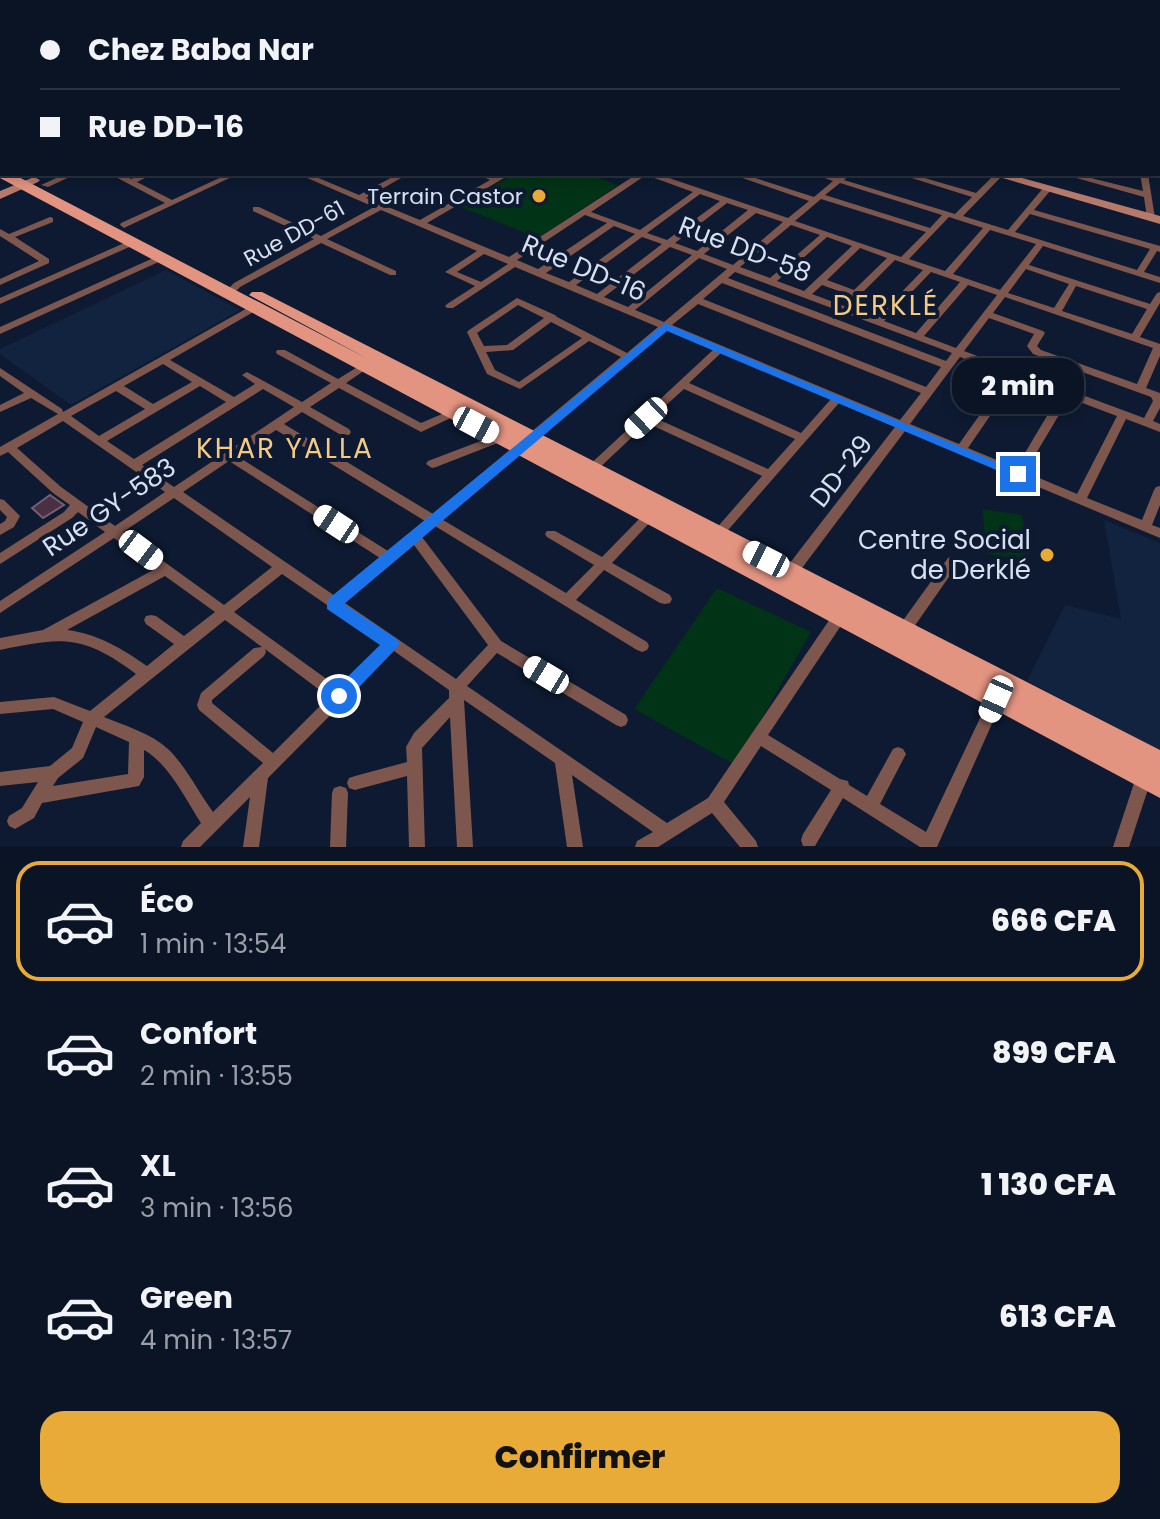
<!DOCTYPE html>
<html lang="fr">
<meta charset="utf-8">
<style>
body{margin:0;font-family:Poppins,sans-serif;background:#182132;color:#f1f3f6;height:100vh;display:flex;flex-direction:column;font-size:30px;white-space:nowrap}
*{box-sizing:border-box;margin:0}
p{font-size:26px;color:#999ea7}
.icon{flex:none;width:44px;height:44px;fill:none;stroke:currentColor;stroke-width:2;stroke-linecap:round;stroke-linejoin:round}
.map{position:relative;height:847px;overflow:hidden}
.sheet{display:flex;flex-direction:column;background:#0a1425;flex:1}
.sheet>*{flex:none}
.banner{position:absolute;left:0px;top:0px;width:1160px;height:176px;box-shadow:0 4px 12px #0003,0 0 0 2px #2a3342;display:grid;align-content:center;height:176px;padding:0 40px;background:#0a1425}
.end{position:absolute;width:36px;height:36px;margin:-18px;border:10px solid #1a73e8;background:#fff;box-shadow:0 0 0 4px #fff}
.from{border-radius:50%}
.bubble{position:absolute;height:56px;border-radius:24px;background:#0a1425;box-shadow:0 4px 12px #0003,0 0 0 2px #2a3342;font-size:26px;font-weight:800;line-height:56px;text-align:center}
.car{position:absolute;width:24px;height:48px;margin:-24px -12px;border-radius:10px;box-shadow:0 0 6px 2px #0007;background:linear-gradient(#fff 24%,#345 0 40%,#fff 0 76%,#345 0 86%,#fff 0)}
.banner b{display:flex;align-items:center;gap:28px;height:76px;font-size:30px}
.banner b+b{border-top:2px solid #2a3342}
.banner i{width:20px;height:20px;background:#f1f3f6}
ul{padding:14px 0 0;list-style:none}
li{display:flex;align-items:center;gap:24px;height:120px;margin:0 16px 12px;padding:0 24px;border:4px solid transparent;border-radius:24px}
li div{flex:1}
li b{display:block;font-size:30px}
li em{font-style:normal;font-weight:800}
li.active{border-color:#e9ab38}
li>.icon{width:72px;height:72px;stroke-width:1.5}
.cta{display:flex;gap:16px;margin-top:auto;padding:16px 40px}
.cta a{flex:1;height:92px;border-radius:24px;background:#e9ab38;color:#111;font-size:32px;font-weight:800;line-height:92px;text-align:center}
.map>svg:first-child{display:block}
.built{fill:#12233f}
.green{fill:#013316}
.building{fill:#493044;stroke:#795d73;stroke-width:2}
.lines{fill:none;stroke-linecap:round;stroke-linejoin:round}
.street{fill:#7d574e;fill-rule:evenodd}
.secondary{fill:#b67a6b;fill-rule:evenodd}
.primary{fill:#e39481;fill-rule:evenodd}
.route{fill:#1a73e8}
.poi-dot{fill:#e9ab38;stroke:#0d1a31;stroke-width:3}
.labels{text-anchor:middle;stroke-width:8;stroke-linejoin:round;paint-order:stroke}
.far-poi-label{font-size:22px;fill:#d6e0f0;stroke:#0d1a31;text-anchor:end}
.far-street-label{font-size:22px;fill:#d6e0f0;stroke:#0d1a31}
.street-label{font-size:26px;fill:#d6e0f0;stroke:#0d1a31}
.poi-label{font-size:26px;fill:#d6e0f0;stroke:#0d1a31;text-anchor:end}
.neighbourhood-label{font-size:28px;letter-spacing:2px;fill:#f5ca85;stroke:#0d1a31}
</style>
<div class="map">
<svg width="1160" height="847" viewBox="0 0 1160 847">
<rect width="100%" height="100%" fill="#0d1a31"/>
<g class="built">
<polygon points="166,270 240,310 71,405 0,354 0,349"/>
<polygon points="1104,520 1160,543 1160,750 1027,681 1065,605 1121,619"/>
</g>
<g class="green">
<polygon points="514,174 596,174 593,176 618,185 538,238 458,206"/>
<polygon points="982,509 1022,515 1029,561 987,554"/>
<polygon points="717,588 811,632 735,765 634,709"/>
</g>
<polygon class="building" points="50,495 64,505 43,518 32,508"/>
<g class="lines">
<g class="street">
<polygon points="31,0 40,0 37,2 28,2"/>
<polygon points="43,0 52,0 56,2 47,2"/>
<polygon points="70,0 79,0 76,2 67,2"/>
<polygon points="112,0 121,0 125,2 116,2"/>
<polygon points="140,0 149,0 146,2 137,2"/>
<polygon points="197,0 206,0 203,2 194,2"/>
<polygon points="285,0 291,0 292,2 286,2"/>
<rect x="319" y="0" width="6" height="2"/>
<rect x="361" y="0" width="6" height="2"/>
<polygon points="389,0 395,0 396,2 390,2"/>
<polygon points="582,0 598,0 592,2 576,2"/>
<polygon points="675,0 691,0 685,2 670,2"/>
<polygon points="714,0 721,0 724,2 717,2"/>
<polygon points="755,0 764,0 768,2 759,2"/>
<polygon points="819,0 830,0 834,2 824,2"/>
<polygon points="887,0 898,0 902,2 892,2"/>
<polygon points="916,0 925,0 922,2 913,2"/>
<polygon points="968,0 975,0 973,2 966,2"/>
<polygon points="1007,0 1014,0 1012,2 1005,2"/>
<polygon points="1031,0 1043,0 1048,2 1036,2"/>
<polygon points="1113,0 1124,0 1129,2 1118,2"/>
<polygon points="1155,0 1160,0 1160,6 1158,5 1158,2"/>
<rect x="1158" y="55" width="2" height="4"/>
<polygon points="0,58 2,59 2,63 0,62"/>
<polygon points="2,74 2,78 0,79 0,75"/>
<rect x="0" y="86" width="2" height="5"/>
<rect x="1158" y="94" width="2" height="4"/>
<rect x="1158" y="106" width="2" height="5"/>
<rect x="0" y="124" width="2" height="5"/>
<rect x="1158" y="135" width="2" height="4"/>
<rect x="1158" y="149" width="2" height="5"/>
<rect x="1158" y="164" width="2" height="5"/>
<polygon points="65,174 76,174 48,187 41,185"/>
<polygon points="110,174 120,174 131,179 143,174 153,174 137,182 172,200 228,174 238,174 124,228 120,225 121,223 165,203"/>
<path d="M298,174H309L359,195L398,174H408L366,198L420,220L490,180L477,174H488L496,177L501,174H511L427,223L509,257L637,174H657L788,218L809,201L731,174H743L814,197L833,181L814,174H826L837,177L841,174H850L844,180L955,214L972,197L899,174H911L976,193L995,174H1001V177L963,216L1008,230L1044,187H1050V191L1034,210L1160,246V252L1157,251L1144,272L1160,277V283L1043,246L1029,265L1150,304L1157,293L1160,292V303L1140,337L1160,344V356L1146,388L1160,393V408L1153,421L1160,424V432L1126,419L1087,498L1142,520L1154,490L1156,487L1160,486V505L1152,525L1160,528V538L905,431L796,576L791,577L786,576L785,572L786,568L895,427L839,403L722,537H714L712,534L714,531L762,476L647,423L595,472L591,473L585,469L713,350L666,330L443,520L566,593L594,565L547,537L545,534L547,531H555L602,557L645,513H653L655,516L653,519L612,563L670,595L672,599L670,603L665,604L660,603L604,570L576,600L647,642L649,646L647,650L642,652L637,650L435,526L422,537L501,641L626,715L628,720L626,725L621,727L616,725L497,653L467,686L667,823L708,798L834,613L839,612L844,613L846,617L844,621L768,735L840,779L848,781L849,785L867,796L893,749L898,747L903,749L906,754L880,804L926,832L991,695L996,693L1001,695L1003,699L937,847H920L843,798L815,846H803L801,840L803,834L831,790L761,746L724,802L756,841L758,847H740L712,813L658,847H635L637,841L653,832L572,775L583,847H567L555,763L464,700L473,847H457L450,717L422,748L425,847H409L407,776L355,790L349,788L347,783L349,778L355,776L407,762L406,747L414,733L449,698V690L394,651L268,778L259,847H243L250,797L200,847H181L183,841L201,823C186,800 169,764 144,750V777L139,786L42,803L34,818L15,829L9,826L7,821L9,816L22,808L38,782L0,786V772L50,766L72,748L83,722L53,709L0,714V702L54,697L90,711L136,674C82,634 63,637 0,650V638L43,630L155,569L114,538L0,613V601L105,532L78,512L72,518L0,564V553L64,512L70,505L53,493L8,452L0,456V447L58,414L31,398L0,412V405L24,393L0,376V368L62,409L63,412L251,306H257L259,308L257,310L170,360L234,397L255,384L242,375L247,372L302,402L331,383L277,354L276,352L277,350H285L338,379L364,363L368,364L369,366L368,368L346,383L421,423L449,411H457L458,413L457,415L421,432L339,388L310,407L349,429L351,432L349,435H341L302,412L284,424L433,514L621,357L589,341L520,389L487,374L467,332L469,330L517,298L555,315L557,317L627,353L658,327L515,267L453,308H447L445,306L447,304L475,286L445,272L477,251L381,210L327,239L396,271V275H390L321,243L240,287L231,296H225V292L234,283L314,239L253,211V207H259L321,236L374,207ZM646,175L693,192L640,230L591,212ZM840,183L942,215L930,228L825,195ZM700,194L720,201L667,240L647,233ZM821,199L926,232L901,257L795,221ZM727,203L748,210L697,251L675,243ZM756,213L783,222L733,265L704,254ZM1030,214L1150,249L1137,270L1015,232ZM585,215L607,223L538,269L517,260ZM949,217L983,228L945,271L909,259ZM791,225L820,235L770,278L740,267ZM614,226L635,234L569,282L546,273ZM990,230L1036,244L1000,290L953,274ZM642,237L662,244L597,294L576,285ZM827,237L852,246L804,291L777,281ZM670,247L692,255L628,307L604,297ZM860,248L887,258L854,290L827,280ZM484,254L508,264L481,282L457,272ZM699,258L727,269L664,322L635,310ZM895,260L923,270L891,303L862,293ZM1026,269L1069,284L1054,308L1008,293ZM735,272L952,353L946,361L728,278ZM931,272L960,282L916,333L884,321ZM722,283L941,367L926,387L703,299ZM822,285L850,295L848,297L850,299L858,298L886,308L876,318L812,294ZM968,285L997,295L956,348L924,336ZM1076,286L1147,309L1132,334L1062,311ZM1005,297L1153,348L1137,384L1041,350L1037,346L1045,333L1043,331L993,313ZM698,304L921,393L900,420L672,325ZM518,305L544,318L507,345L484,346L477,333ZM989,318L1034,334L1027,346L1033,354L1151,397L1153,401L1144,418L964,351ZM551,322L582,338L519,382L495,370L486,352L513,350ZM721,353L831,399L801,433L689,383ZM960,357L1008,375L959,444L910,424ZM163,364L192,382L153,404L124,386ZM1016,378L1060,394L1016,468L968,448ZM200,386L226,402L134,459L107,441ZM263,389L294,407L174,487L142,465ZM684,389L795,439L768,469L653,417ZM116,391L145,409L99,436L71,416ZM1069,398L1117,416L1077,494L1025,472ZM63,421L165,492L115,526L61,487L17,448ZM276,430L425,521L388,551L237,456ZM229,461L380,558L335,596L183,492ZM174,498L272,567L224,605L123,532ZM414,545L488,645L456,679L345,603ZM282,574L327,605L328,609L334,610L383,644L339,688L234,612ZM165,576L215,612L184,636L156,616L151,615L146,616L144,620L146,624L174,644L147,666C121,648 98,634 67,630ZM225,620L262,647L254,648L201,693L197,705L199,710L263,763L213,812C199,793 185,765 168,749C151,733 125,726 104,717ZM265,649L329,697L273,753L212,703V700L264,656L266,652ZM96,727L129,742L128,774L53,786L58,778L83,758Z"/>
<polygon points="1062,174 1075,174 1143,191 1140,174 1148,174 1155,218 1151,221 1147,218 1144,197"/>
<polygon points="50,217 53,218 53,222 15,237 49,259 49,263 0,285 0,279 39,261 0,236 0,229 9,234"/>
<polygon points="131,240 134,241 134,245 0,304 0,298"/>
<polygon points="160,255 163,256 163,260 0,334 0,327"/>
<polygon points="499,434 503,435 505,438 503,441 436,467 432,468 426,464 428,461"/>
<polygon points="0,499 4,500 20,516 14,527 0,535 0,524 5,521 7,517 0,510"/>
<polygon points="953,556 958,558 959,561 958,564 909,634 904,636 899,634 897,630 899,626 948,558"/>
<polygon points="1144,770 1149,772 1152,777 1129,847 1113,847 1136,777 1139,772"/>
<polygon points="340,786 346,788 348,793 346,847 330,847 332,793 334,788"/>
</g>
<g class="secondary">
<polygon points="492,0 502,0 504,2 492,2"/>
<rect x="0" y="94" width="2" height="6"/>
<polygon points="989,174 1008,174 1160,216 1160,224"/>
<polygon points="34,177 40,180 38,182 0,199 0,191"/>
</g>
<polygon class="primary" points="2,170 2,174 13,174 368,359 249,295 252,292 262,292 1160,750 1160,798 0,178"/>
</g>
<polygon class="route" points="665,323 1025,474 1018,479 1013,477 667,331 344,604 397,639 400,644 345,702 333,702 330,696 333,691 380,645 327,609 327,600"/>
<g class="poi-dot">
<circle cx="539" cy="196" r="8"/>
<circle cx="1047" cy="555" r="8"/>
</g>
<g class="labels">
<g class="far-poi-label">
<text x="523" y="204">Terrain Castor</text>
</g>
<g class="far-street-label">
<text transform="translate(294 233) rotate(-29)" y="8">Rue DD-61</text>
</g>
<g class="street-label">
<text transform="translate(745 249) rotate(21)" y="9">Rue DD-58</text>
<text transform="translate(584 268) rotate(23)" y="9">Rue DD-16</text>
<text transform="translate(841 471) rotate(-52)" y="9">DD-29</text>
<text transform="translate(109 507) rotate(-34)" y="9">Rue GY-583</text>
</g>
<g class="poi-label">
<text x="1031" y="549">Centre Social<tspan x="1031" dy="30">de Derklé</tspan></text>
</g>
<g class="neighbourhood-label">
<text x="886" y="315">DERKLÉ</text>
<text x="285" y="458">KHAR YALLA</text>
</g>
</g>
</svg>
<i class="end from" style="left:339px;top:696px"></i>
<i class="end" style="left:1018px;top:474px"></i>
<div class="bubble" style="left:952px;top:358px;width:132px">2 min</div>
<i class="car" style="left:646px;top:418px;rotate:227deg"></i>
<i class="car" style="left:476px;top:425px;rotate:118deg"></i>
<i class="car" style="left:336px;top:524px;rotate:303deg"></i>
<i class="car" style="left:141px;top:550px;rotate:127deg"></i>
<i class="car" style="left:766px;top:559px;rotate:297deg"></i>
<i class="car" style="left:546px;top:675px;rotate:301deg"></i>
<i class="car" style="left:996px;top:699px;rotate:204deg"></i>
<div class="banner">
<b><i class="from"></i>Chez Baba Nar</b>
<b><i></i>Rue DD-16</b>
</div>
</div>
<section class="sheet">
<ul>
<li class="active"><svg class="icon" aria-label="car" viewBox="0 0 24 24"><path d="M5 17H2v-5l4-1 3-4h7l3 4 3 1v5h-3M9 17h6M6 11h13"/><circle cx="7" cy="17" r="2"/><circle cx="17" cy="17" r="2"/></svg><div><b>Éco</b><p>1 min · 13:54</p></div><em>666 CFA</em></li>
<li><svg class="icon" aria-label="car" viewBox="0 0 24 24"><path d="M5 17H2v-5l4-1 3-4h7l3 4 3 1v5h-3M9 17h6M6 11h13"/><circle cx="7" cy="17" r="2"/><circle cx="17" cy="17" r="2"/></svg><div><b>Confort</b><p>2 min · 13:55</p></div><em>899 CFA</em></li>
<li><svg class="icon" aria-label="car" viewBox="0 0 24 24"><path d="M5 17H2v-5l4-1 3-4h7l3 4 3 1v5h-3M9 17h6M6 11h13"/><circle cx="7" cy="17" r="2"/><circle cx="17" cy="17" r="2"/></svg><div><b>XL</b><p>3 min · 13:56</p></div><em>1 130 CFA</em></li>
<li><svg class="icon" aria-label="car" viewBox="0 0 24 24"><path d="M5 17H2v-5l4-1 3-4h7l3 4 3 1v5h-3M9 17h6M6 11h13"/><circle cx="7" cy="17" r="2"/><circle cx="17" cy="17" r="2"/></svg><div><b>Green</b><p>4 min · 13:57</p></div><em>613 CFA</em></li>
</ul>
<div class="cta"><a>Confirmer</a></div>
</section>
